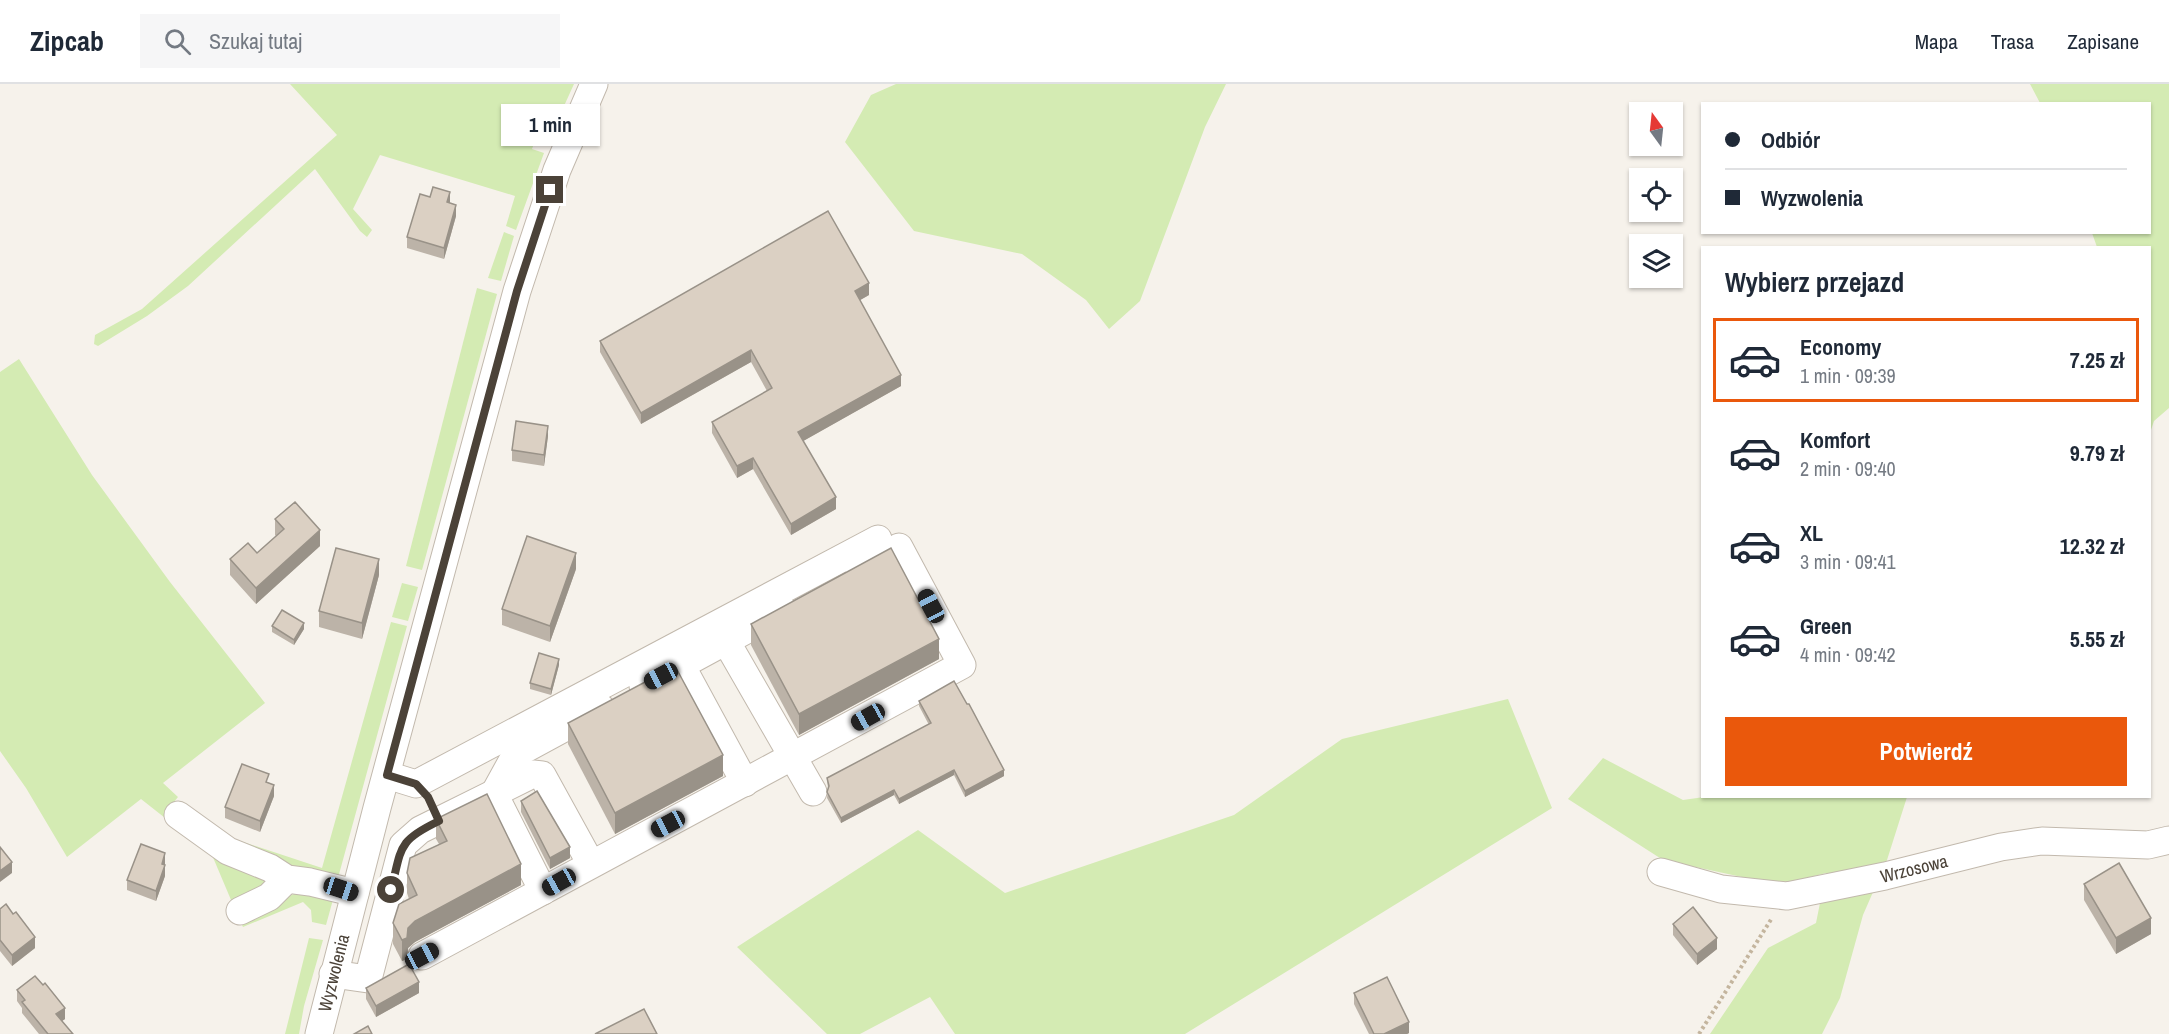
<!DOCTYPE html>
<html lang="pl">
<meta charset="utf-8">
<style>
body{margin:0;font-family:"Archivo Narrow",sans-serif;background:#f6f6f7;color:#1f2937;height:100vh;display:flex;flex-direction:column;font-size:22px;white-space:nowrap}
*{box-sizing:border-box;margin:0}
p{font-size:20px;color:#747a83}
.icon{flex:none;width:33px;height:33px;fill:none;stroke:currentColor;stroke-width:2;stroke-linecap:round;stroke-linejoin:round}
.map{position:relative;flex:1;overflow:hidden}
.details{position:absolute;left:1701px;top:162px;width:450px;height:552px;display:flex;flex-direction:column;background:#fff;border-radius:0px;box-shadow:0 2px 4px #0004}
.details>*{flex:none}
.top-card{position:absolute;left:1701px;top:18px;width:450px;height:132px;border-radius:0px;box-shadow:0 2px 4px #0004;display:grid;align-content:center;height:132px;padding:0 24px;background:#fff}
.needle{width:39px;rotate:345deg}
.buttons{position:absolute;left:1629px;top:18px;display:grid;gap:12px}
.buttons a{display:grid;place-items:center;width:54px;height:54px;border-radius:0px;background:#fff;box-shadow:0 2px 4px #0004;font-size:30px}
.end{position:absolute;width:27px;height:27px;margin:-14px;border:8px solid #4b4238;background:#fff;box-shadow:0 0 0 3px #fff}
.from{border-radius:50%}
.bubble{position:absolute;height:42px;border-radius:0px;background:#fff;box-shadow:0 2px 4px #0004;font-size:20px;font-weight:700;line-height:42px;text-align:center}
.car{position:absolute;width:18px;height:36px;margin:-18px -9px;border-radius:8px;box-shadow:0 0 4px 2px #0007;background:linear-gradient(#222 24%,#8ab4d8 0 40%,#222 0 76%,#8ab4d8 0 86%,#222 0)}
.top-card b{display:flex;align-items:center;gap:21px;height:57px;font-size:22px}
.top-card b+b{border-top:2px solid #e0e1e3}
.top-card i{width:15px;height:15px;background:#1f2937}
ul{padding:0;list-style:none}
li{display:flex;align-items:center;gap:18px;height:84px;margin:0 12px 9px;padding:0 12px;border:3px solid transparent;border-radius:0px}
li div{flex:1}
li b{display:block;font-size:22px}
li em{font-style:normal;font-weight:700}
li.current{border-color:#ea580c}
li>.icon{width:54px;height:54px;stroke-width:1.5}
h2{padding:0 24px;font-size:27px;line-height:72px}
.primary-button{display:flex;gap:12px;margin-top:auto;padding:12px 24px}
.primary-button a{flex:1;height:69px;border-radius:0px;background:#ea580c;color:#fff;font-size:24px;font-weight:700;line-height:69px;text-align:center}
header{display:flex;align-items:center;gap:36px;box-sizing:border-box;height:84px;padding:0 30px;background:#fff;border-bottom:2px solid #e0e1e3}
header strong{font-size:28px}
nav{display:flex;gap:33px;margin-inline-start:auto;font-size:21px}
.search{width:420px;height:54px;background:#f6f6f7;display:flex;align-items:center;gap:15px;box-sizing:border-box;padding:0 21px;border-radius:0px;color:#747a83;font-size:22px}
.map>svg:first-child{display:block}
.green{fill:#d4ebb3}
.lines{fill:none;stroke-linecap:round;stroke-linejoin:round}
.minor-casing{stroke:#c2b9ad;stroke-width:29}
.path{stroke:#c4b59e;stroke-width:4;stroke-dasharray:3 3;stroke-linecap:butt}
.minor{stroke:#fff;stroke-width:27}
.wall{fill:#bcb3a8}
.shaded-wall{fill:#999288}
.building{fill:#dbd0c3;stroke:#999288;stroke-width:1.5}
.route{stroke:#4b4238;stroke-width:8}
.labels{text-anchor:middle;stroke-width:4.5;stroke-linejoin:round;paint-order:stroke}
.street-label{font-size:18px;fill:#4b4238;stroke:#fff}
</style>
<header>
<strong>Zipcab</strong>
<div class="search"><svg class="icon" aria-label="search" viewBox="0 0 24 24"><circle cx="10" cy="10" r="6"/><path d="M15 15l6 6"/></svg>Szukaj tutaj</div>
<nav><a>Mapa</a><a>Trasa</a><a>Zapisane</a></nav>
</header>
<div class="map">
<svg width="2169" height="950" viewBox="0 0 2169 950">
<rect width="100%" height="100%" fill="#f6f2eb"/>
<g class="green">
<polygon points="290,0 574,0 549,55 537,51 532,65 544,69 516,146 506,142 515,112 380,71 353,125 372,146 367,153 360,147 315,85 188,202 147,232 98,262 94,260 95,251 142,225 337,51"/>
<polygon points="896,0 1226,0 1205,43 1140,217 1109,245 1086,216 1022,170 914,147 845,58 871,11"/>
<polygon points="2030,0 2169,0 2169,324 2154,337 2150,349 2150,164 2097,163 2092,149 2150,148 2150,20 2040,19"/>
<polygon points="504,148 514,152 501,197 488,194"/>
<polygon points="477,204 497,210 422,486 406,482"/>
<polygon points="19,275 92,391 170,498 265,619 163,699 178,713 164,730 208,763 264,793 266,800 234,823 212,771 141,715 67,773 26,704 0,667 0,288"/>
<polygon points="402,499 418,503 408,537 392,533"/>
<polygon points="391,538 407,542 338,794 328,797 231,761 222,751 322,784"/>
<polygon points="1508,615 1552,724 1185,950 955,950 930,913 860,950 827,950 737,863 918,746 1005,809 1234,731 1342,655"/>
<polygon points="1603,674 1683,716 1711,712 1907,713 1887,776 1863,831 1840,914 1822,950 1710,950 1768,864 1816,839 1826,789 1779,801 1663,776 1568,715"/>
<polygon points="299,808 334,812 326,841 312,838 311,826 303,818 243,843 238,833"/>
<polygon points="309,854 323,856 304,922 299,950 285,950"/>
</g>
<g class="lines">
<defs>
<g id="minor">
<polyline points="726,557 783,526"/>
<polyline points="681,581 745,699"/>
<polyline points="643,602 726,557 813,708"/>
<polyline points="387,691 416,700 878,455"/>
<polyline points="178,731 228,767 270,784 287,795 310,798 355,809"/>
<polyline points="1661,788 1721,805 1787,812 1885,792 2001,763 2042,757 2148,761 2169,756"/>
<polyline points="543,807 494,710 516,670 601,624"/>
<polyline points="240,827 269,813 287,795"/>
<polyline points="422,872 962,581 899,463 859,485"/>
<polyline points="333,890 368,895 403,761 420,746 533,690 542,691 591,780"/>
<polyline points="319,950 377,724 517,207 557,86 594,0"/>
</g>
</defs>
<use href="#minor" class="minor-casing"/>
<polyline class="path" points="1699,950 1772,834"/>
<use href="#minor" class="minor"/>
</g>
<g class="wall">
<polygon points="450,119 456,132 444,175 407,164 407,153"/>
<polygon points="869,211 860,216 901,302 803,357 836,425 791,451 753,385 737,394 712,349 712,338 767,307 751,278 641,340 600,268 600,257"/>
<polygon points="548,352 544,382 512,377 512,366"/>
<polygon points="275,435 320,462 256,520 230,491 230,475 257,469 276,452 275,451"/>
<polygon points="576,485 550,558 502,541 502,525"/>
<polygon points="379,491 362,555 319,543 319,527"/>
<polygon points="751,540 939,575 799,651 751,561"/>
<polygon points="272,542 304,545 294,561 272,548"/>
<polygon points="559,581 551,611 530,605 530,599"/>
<polygon points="919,617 1004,692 965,713 954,691 899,720 894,711 841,739 827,714 828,705 827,694 929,641 919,622"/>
<polygon points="568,639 723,692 615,750 568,660"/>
<polygon points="269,699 274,712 260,748 225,734 225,723"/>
<polygon points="521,717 570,774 550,785 521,728"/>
<polygon points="436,735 521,801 415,858 408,864 407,875 402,877 393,860 393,839 409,815 407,809 407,789 439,760 436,755"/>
<polygon points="165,769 165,792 156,817 127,806 127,796"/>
<polygon points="2084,800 2151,850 2116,870 2084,816"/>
<polygon points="0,825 35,864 12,882 0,867"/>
<polygon points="1673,840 1717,865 1697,881 1673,851"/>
<polygon points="366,904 419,909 376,933 366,915"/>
<polygon points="17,906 65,935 62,937 73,950 39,950 22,929 22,924 17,917"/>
<polygon points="1354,909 1409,949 1407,950 1369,950 1354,920"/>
</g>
<g class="shaded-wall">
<polygon points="450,108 450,119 447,118"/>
<polygon points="456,121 456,132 444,175 444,164"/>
<polygon points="869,199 869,211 855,219 855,207"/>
<polygon points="751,266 751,278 641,340 641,329"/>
<polygon points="901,291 901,302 798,360 798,348"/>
<polygon points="548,342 548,352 544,382 544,371"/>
<polygon points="753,374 753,385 737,394 737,382"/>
<polygon points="836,413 836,425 791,451 791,440"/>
<polygon points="320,446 320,462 256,520 256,504"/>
<polygon points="576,469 576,485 550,558 550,542"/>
<polygon points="379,475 379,491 362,555 362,539"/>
<polygon points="304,539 304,545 294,561 294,556"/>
<polygon points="939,555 939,575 799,651 799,630"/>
<polygon points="559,575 559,581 551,611 551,605"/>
<polygon points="723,671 723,692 615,750 615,729"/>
<polygon points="954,686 954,691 899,720 899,715"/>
<polygon points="1004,686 1004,692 965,713 965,707"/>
<polygon points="274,701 274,712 260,748 260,737"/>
<polygon points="894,706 894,711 841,739 841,734"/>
<polygon points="570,763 570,774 550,785 550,774"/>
<polygon points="165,769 165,780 163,787 165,781 165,792 156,817 156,807 162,780"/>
<polygon points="12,778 12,789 0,798 0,787"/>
<polygon points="521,780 521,801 415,858 408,864 407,875 402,877 402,856 408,844 415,837"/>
<polygon points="2151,834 2151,850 2116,870 2116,854"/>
<polygon points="35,853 35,864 12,882 12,871"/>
<polygon points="1717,854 1717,865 1697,881 1697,870"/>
<polygon points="419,898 419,909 376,933 376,922"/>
<polygon points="65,924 65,935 56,941 56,930"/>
<polygon points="1409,938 1409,949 1407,950 1384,950"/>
</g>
<g class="building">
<polygon points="433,103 450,108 447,118 456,121 444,164 407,153 420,110 430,113"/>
<polygon points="828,127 869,199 855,207 901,291 798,348 836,413 791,440 753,374 737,382 712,338 772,304 751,266 641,329 600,257"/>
<polygon points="516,337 548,342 544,371 512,366"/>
<polygon points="295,418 320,446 256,504 230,475 248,459 257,469 284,445 275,435"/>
<polygon points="527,452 576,469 550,542 502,525"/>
<polygon points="336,464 379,475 362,539 319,527"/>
<polygon points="891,464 939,555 799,630 751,540"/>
<polygon points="282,526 304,539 294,556 272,542"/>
<polygon points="539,569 559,575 551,605 530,599"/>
<polygon points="675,582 723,671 615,729 568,639"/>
<polygon points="954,597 967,620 969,620 1004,686 965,707 954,686 899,715 894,706 841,734 827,708 829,702 827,694 931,639 919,617"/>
<polygon points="242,680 269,690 266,698 274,701 260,737 225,723"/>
<polygon points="537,707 570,763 550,774 521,717"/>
<polygon points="487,710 521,780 415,837 408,844 407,854 402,856 393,839 399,820 417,811 407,789 410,774 447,757 436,735"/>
<polygon points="141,760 165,769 162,780 165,781 156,807 127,796"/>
<polygon points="0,763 12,778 0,787"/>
<polygon points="2119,779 2151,834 2116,854 2084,800"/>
<polygon points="6,820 13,830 16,828 35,853 12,871 0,856 0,825"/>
<polygon points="1693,823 1717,854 1697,870 1673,840"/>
<polygon points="409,880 419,898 376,922 366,904"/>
<polygon points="35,892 43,901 45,899 65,924 56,930 73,950 48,950 22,918 25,916 17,906"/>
<polygon points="1387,893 1409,938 1384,950 1374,950 1354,909"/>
<polygon points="644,925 657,950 595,950"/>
<polygon points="368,942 372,950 354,950"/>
</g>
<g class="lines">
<path class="route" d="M391,806C402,763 397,757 439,737L428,713L416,700L387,691L517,207L550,106"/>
</g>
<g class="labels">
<g class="street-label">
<text transform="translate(1914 785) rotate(-14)" y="6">Wrzosowa</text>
<text transform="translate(334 889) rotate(-76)" y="6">Wyzwolenia</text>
</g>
</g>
</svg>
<div class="buttons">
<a><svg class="needle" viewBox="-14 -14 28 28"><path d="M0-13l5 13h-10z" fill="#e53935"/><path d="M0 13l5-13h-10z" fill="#747a83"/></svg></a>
<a><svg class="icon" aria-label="locate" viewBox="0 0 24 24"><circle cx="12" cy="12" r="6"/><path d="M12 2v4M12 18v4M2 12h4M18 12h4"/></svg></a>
<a><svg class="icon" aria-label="layers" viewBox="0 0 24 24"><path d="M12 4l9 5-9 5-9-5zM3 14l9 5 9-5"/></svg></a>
</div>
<i class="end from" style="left:391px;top:806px"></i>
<i class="end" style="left:550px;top:106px"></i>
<div class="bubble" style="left:501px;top:20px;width:99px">1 min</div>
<i class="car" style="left:931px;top:522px;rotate:332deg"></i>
<i class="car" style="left:661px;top:592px;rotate:242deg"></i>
<i class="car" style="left:868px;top:633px;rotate:241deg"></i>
<i class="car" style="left:668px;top:740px;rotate:242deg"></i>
<i class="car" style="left:559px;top:798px;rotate:241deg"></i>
<i class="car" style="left:341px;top:805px;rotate:108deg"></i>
<i class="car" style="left:422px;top:872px;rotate:62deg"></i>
<div class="top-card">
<b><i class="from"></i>Odbiór</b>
<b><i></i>Wyzwolenia</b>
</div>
<section class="details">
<h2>Wybierz przejazd</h2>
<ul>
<li class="current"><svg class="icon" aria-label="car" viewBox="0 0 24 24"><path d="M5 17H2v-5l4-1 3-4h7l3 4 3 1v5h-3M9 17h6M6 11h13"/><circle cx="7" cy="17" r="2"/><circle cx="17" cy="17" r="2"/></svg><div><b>Economy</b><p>1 min · 09:39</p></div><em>7.25 zł</em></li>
<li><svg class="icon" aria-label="car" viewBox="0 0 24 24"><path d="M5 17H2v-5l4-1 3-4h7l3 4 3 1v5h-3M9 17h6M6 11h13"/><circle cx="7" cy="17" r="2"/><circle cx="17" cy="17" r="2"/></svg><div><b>Komfort</b><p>2 min · 09:40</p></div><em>9.79 zł</em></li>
<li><svg class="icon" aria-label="car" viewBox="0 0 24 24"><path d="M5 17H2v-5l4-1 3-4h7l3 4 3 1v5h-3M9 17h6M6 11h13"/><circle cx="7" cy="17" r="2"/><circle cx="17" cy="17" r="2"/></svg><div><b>XL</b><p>3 min · 09:41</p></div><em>12.32 zł</em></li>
<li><svg class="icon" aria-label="car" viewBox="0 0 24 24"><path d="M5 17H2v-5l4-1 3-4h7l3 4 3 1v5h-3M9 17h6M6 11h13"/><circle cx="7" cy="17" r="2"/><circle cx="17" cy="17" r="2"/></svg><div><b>Green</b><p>4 min · 09:42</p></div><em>5.55 zł</em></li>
</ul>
<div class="primary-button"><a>Potwierdź</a></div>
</section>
</div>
